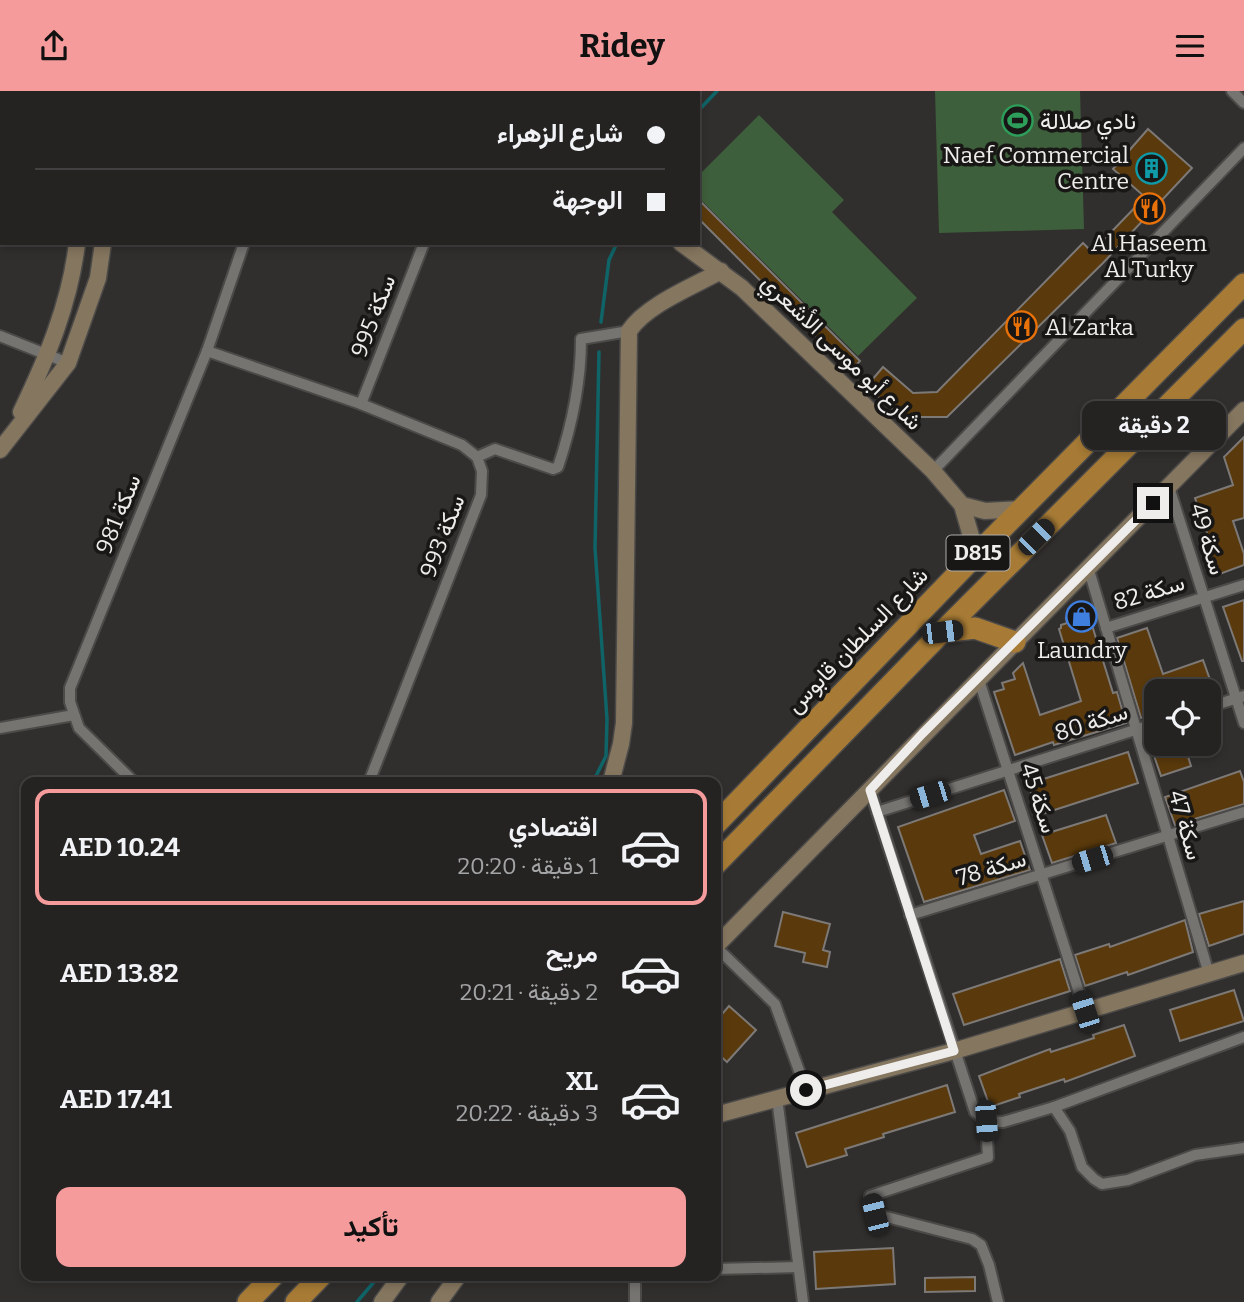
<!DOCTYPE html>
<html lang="ar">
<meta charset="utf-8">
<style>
body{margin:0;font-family:Bitter,Vazirmatn,serif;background:#312f2f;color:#f1f3f6;direction:rtl;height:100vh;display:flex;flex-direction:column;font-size:26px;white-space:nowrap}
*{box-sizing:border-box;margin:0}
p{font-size:23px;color:#a3a4a5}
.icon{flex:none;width:38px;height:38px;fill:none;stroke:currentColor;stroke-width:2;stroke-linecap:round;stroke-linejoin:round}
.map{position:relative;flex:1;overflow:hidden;direction:ltr}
.side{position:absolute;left:21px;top:686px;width:700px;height:504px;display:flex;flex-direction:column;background:#252322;border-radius:14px;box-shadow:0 4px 10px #0003,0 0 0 2px #424040;direction:rtl}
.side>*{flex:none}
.top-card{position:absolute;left:0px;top:0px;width:700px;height:154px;box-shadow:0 4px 10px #0003,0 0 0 2px #424040;direction:rtl;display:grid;align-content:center;height:154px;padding:0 35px;background:#252322}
.tools{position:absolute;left:1144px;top:588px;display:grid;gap:14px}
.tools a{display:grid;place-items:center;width:77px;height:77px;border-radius:14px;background:#252322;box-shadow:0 4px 10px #0003,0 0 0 2px #424040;font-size:35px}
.end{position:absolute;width:32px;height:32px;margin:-16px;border:9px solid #eeedeb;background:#111;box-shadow:0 0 0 4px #111}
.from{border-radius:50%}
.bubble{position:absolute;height:49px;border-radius:14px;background:#252322;box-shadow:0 4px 10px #0003,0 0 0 2px #424040;font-size:23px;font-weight:700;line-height:49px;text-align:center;direction:rtl}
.car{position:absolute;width:21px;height:42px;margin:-21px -10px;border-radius:9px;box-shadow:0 0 5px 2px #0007;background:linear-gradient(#222 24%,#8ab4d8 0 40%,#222 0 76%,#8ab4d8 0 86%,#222 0)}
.top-card b{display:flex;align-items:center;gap:24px;height:66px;font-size:26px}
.top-card b+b{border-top:2px solid #424040}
.top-card i{width:18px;height:18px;background:#f1f3f6}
ul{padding:12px 0 0;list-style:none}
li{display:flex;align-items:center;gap:21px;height:116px;margin:0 14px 10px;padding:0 21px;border:4px solid transparent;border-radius:14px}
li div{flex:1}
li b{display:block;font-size:26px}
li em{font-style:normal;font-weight:700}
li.current{border-color:#f59b9b}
li>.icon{width:63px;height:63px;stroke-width:1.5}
.primary-button{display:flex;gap:14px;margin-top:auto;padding:14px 35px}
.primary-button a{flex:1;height:80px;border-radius:14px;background:#f59b9b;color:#111;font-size:28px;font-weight:700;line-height:80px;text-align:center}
header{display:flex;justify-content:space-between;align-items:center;height:91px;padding:0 35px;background:#f59b9b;color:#111;font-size:32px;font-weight:700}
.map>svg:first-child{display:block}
.green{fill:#3e5f3b}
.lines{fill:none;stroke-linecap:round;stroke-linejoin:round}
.stream{stroke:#0f6468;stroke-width:3.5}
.building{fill:#5a3a0c;stroke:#7c7977;stroke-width:2}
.street-casing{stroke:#4c4a48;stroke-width:14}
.secondary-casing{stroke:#4c4a48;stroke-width:19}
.highway-casing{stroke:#4c4a48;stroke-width:24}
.street{stroke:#767471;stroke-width:10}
.secondary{stroke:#85765f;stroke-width:16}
.highway{stroke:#a77b35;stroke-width:21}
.route{stroke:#eeedeb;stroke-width:9}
.labels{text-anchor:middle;stroke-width:7;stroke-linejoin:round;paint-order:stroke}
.shield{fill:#181716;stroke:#aeadab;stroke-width:2}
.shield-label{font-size:21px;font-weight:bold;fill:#eeedeb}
.poi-label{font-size:23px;fill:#eeedeb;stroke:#181716;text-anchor:start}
.street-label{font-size:23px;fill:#eeedeb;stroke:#181716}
</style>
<header><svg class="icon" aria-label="menu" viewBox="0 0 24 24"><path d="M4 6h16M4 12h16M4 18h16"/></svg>Ridey<svg class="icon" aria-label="share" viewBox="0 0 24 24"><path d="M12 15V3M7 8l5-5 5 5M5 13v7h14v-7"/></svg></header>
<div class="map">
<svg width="1244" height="1211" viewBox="0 0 1244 1211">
<rect width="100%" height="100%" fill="#312f2d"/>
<g class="green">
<polygon points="935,0 1080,0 1084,138 939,142"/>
<polygon points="759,24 844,109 832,121 917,207 858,265 698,106 698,85"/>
</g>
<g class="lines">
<g class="stream">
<polyline points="698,20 717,0"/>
<polyline points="601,231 609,169 617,152"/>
<polyline points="593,691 606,665 607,628 595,457 599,261"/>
<polyline points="357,1211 379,1185"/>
</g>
</g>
<g class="building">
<polygon points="1148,38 1192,77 1103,172 947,326 902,326 866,296 883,276 913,302 937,301 1083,152 1092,161 1145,106 1113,78"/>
<polygon points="698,108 860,270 850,280 698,127"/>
<polygon points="1244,346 1244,427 1233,430 1244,463 1244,474 1217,484 1206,452 1210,451 1195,407 1233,394 1224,366"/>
<polygon points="1244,509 1244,570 1242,570 1223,516"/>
<polygon points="1087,518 1113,602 1117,601 1126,632 1054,654 1053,651 1015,664 994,601 1004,598 1002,592 1015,588 1013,582 1023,572 1040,624 1081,610 1059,538 1061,537 1061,534 1067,532 1066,527"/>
<polygon points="1147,537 1163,583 1203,569 1214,600 1157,600 1157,622 1141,627 1117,547"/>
<polygon points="1150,653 1184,653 1191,675 1161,685"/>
<polygon points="1128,661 1138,692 1039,724 1028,693"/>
<polygon points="1240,680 1244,691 1244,713 1175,734 1165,706"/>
<polygon points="1004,699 1015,730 974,744 981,763 1020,750 1030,779 924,811 898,736"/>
<polygon points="1106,724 1116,752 1052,772 1042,744"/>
<polygon points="1244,810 1244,843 1209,855 1199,823"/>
<polygon points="783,821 830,833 823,859 830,861 827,876 803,871 805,862 775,855"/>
<polygon points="1185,829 1193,861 1128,884 1127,881 1085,895 1075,864 1109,853 1110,856"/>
<polygon points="1060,868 1070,900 964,934 953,903"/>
<polygon points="1234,899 1244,930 1180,950 1170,919"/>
<polygon points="729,915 756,939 727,971 716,961 716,930"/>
<polygon points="1124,934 1135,965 1065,991 1064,988 1019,1003 1020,1006 990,1016 979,985 1050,958 1051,961 1094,947 1093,944"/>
<polygon points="947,994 955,1021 883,1043 884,1046 845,1058 847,1064 807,1076 796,1042"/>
<polygon points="893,1157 895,1193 816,1198 814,1161"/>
<polygon points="975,1186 975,1200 925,1201 925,1187"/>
</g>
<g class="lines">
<defs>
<g id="street">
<polyline points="300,0 301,2"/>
<polyline points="585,0 589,2"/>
<polyline points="1232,0 1244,12"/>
<polyline points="627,2 627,0"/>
<polyline points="0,245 68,272"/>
<polyline points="207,260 361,313 462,354 477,366 482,380 481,404 369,691"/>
<polyline points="361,313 424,152"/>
<path d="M477,366L495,358L553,378L558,376C572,334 581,293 581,248L629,240"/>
<polyline points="933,380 1244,57"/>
<polyline points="1169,396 1244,632"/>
<polyline points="1088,476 1209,883"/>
<polyline points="1106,537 1244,494"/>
<polyline points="978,586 1085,920"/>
<polyline points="1209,616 1244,605"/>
<polyline points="0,637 74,624"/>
<polyline points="134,691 79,637 70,611 70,597 207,260 244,152"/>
<polyline points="870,699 975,1021 986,1030 988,1066 870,1105 875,1123 972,1148 981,1154 989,1174 998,1211"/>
<polyline points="877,721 1157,632"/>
<polyline points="910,824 1244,721"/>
<polyline points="716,856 775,913 806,999"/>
<polyline points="777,1007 803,1211"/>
<polyline points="1054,1016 1070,1040 1082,1076 1094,1088 1102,1093 1128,1089 1195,1064 1244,1057"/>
<polyline points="986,1030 1003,1031 1054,1016 1244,946"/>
<polyline points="716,1178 798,1176"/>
<polyline points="635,1185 635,1211"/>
</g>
<g id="secondary">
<polyline points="71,0 72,2"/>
<polyline points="97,0 98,2"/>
<polyline points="681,152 742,197 933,380 962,414 971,445 969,471"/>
<path d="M21,321C47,267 70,212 77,152"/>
<polyline points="0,359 68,272 98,187 103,152"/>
<polyline points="962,414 985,420 1022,418"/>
<path d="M611,691L621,653L624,632L629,240C646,214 694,195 721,180"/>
<polyline points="716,855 1244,319"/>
<polyline points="716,1024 954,960 1244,872"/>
<polyline points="382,1211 401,1185"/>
<polyline points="439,1211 458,1185"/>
</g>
<g id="highway">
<polyline points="942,541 975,537 1015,551"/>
<polyline points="716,733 969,471 1244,193"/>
<polyline points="716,773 942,541 1244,238"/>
<polyline points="248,1211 273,1185"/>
<polyline points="296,1211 321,1185"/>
</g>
</defs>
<use href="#street" class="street-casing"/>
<use href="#secondary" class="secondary-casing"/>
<use href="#highway" class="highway-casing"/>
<use href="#street" class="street"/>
<use href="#secondary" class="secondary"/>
<use href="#highway" class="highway"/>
</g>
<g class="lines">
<polyline class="route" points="806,999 954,960 870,699 922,643 1153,412"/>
</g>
<defs>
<symbol id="stadium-ring" viewBox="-11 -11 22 22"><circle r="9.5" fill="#181716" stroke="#2e9e5b" stroke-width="1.5"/><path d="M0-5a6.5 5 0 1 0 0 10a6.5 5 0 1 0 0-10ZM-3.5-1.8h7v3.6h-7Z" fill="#2e9e5b"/></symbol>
<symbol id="building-ring" viewBox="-11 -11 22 22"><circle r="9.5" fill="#181716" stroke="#0f9aa8" stroke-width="1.5"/><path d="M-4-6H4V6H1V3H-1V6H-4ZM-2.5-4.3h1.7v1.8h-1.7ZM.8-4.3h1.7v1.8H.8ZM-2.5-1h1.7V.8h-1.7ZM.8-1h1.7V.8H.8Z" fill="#0f9aa8"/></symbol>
<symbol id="restaurant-ring" viewBox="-11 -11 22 22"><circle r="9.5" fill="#181716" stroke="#e8710a" stroke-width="1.5"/><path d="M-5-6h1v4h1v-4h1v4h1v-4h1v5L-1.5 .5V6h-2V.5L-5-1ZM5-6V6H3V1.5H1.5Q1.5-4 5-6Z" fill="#e8710a"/></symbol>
<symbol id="shop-ring" viewBox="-11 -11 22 22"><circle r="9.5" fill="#181716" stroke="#3f7fe0" stroke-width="1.5"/><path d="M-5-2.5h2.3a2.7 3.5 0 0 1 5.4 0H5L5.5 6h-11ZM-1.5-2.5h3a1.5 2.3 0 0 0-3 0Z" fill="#3f7fe0"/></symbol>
</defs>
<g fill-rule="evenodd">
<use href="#stadium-ring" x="1000" y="12" width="35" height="35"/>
<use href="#building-ring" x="1134" y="60" width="35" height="35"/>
<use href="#restaurant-ring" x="1132" y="100" width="35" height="35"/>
<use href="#restaurant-ring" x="1004" y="218" width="35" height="35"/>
<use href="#shop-ring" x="1064" y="508" width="35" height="35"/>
</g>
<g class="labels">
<rect class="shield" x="946.5" y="444.5" width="63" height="35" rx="5"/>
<g class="shield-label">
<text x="978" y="469">D815</text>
</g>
<g class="poi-label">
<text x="1040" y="38">نادي صلالة</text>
<text x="1129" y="72" text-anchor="end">Naef Commercial<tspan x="1129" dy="26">Centre</tspan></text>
<text x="1149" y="160" text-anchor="middle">Al Haseem<tspan x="1149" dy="26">Al Turky</tspan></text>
<text x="1045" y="244">Al Zarka</text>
<text x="1082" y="567" text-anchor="middle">Laundry</text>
</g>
<g class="street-label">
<text transform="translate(373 225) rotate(-69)" y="8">سكة 995</text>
<text transform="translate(842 261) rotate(44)" y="8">شارع أبو موسى الأشعري</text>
<text transform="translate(118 423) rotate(-68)" y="8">سكة 981</text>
<text transform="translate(442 445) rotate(-69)" y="8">سكة 993</text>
<text transform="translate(1208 448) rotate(73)" y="8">سكة 49</text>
<text transform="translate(1149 501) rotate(-17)" y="8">سكة 82</text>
<text transform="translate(857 549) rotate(-46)" y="8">شارع السلطان قابوس</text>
<text transform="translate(1091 631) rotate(-18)" y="8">سكة 80</text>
<text transform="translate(1039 707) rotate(72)" y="8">سكة 45</text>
<text transform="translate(1186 734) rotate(74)" y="8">سكة 47</text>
<text transform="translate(991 777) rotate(-17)" y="8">سكة 78</text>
</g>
</g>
</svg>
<div class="tools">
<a><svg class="icon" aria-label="locate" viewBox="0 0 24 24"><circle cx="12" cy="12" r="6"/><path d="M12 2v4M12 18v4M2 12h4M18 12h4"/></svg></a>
</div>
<i class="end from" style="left:806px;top:999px"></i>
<i class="end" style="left:1153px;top:412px"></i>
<div class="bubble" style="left:1082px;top:310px;width:144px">2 دقيقة</div>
<i class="car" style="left:1036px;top:446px;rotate:45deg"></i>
<i class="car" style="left:942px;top:541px;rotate:83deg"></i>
<i class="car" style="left:930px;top:704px;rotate:253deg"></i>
<i class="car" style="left:1092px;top:768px;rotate:253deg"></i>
<i class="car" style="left:1085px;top:920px;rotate:342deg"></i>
<i class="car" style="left:986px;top:1030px;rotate:176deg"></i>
<i class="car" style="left:875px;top:1123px;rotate:346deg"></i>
<div class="top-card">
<b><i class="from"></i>شارع الزهراء</b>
<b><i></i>الوجهة</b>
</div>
<section class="side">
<ul>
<li class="current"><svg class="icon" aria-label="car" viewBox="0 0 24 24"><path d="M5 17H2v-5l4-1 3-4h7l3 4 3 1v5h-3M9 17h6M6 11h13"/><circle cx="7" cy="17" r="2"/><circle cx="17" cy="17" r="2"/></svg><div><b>اقتصادي</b><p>1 دقيقة · 20:20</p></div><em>AED 10.24</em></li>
<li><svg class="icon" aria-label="car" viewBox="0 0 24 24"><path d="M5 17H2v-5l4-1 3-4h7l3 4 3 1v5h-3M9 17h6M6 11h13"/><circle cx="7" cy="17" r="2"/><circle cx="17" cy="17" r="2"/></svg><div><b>مريح</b><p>2 دقيقة · 20:21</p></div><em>AED 13.82</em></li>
<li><svg class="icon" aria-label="car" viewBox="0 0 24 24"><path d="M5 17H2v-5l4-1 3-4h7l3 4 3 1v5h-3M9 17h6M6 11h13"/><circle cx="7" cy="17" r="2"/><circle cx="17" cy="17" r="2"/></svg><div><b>XL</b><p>3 دقيقة · 20:22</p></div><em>AED 17.41</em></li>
</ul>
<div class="primary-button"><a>تأكيد</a></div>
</section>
</div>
